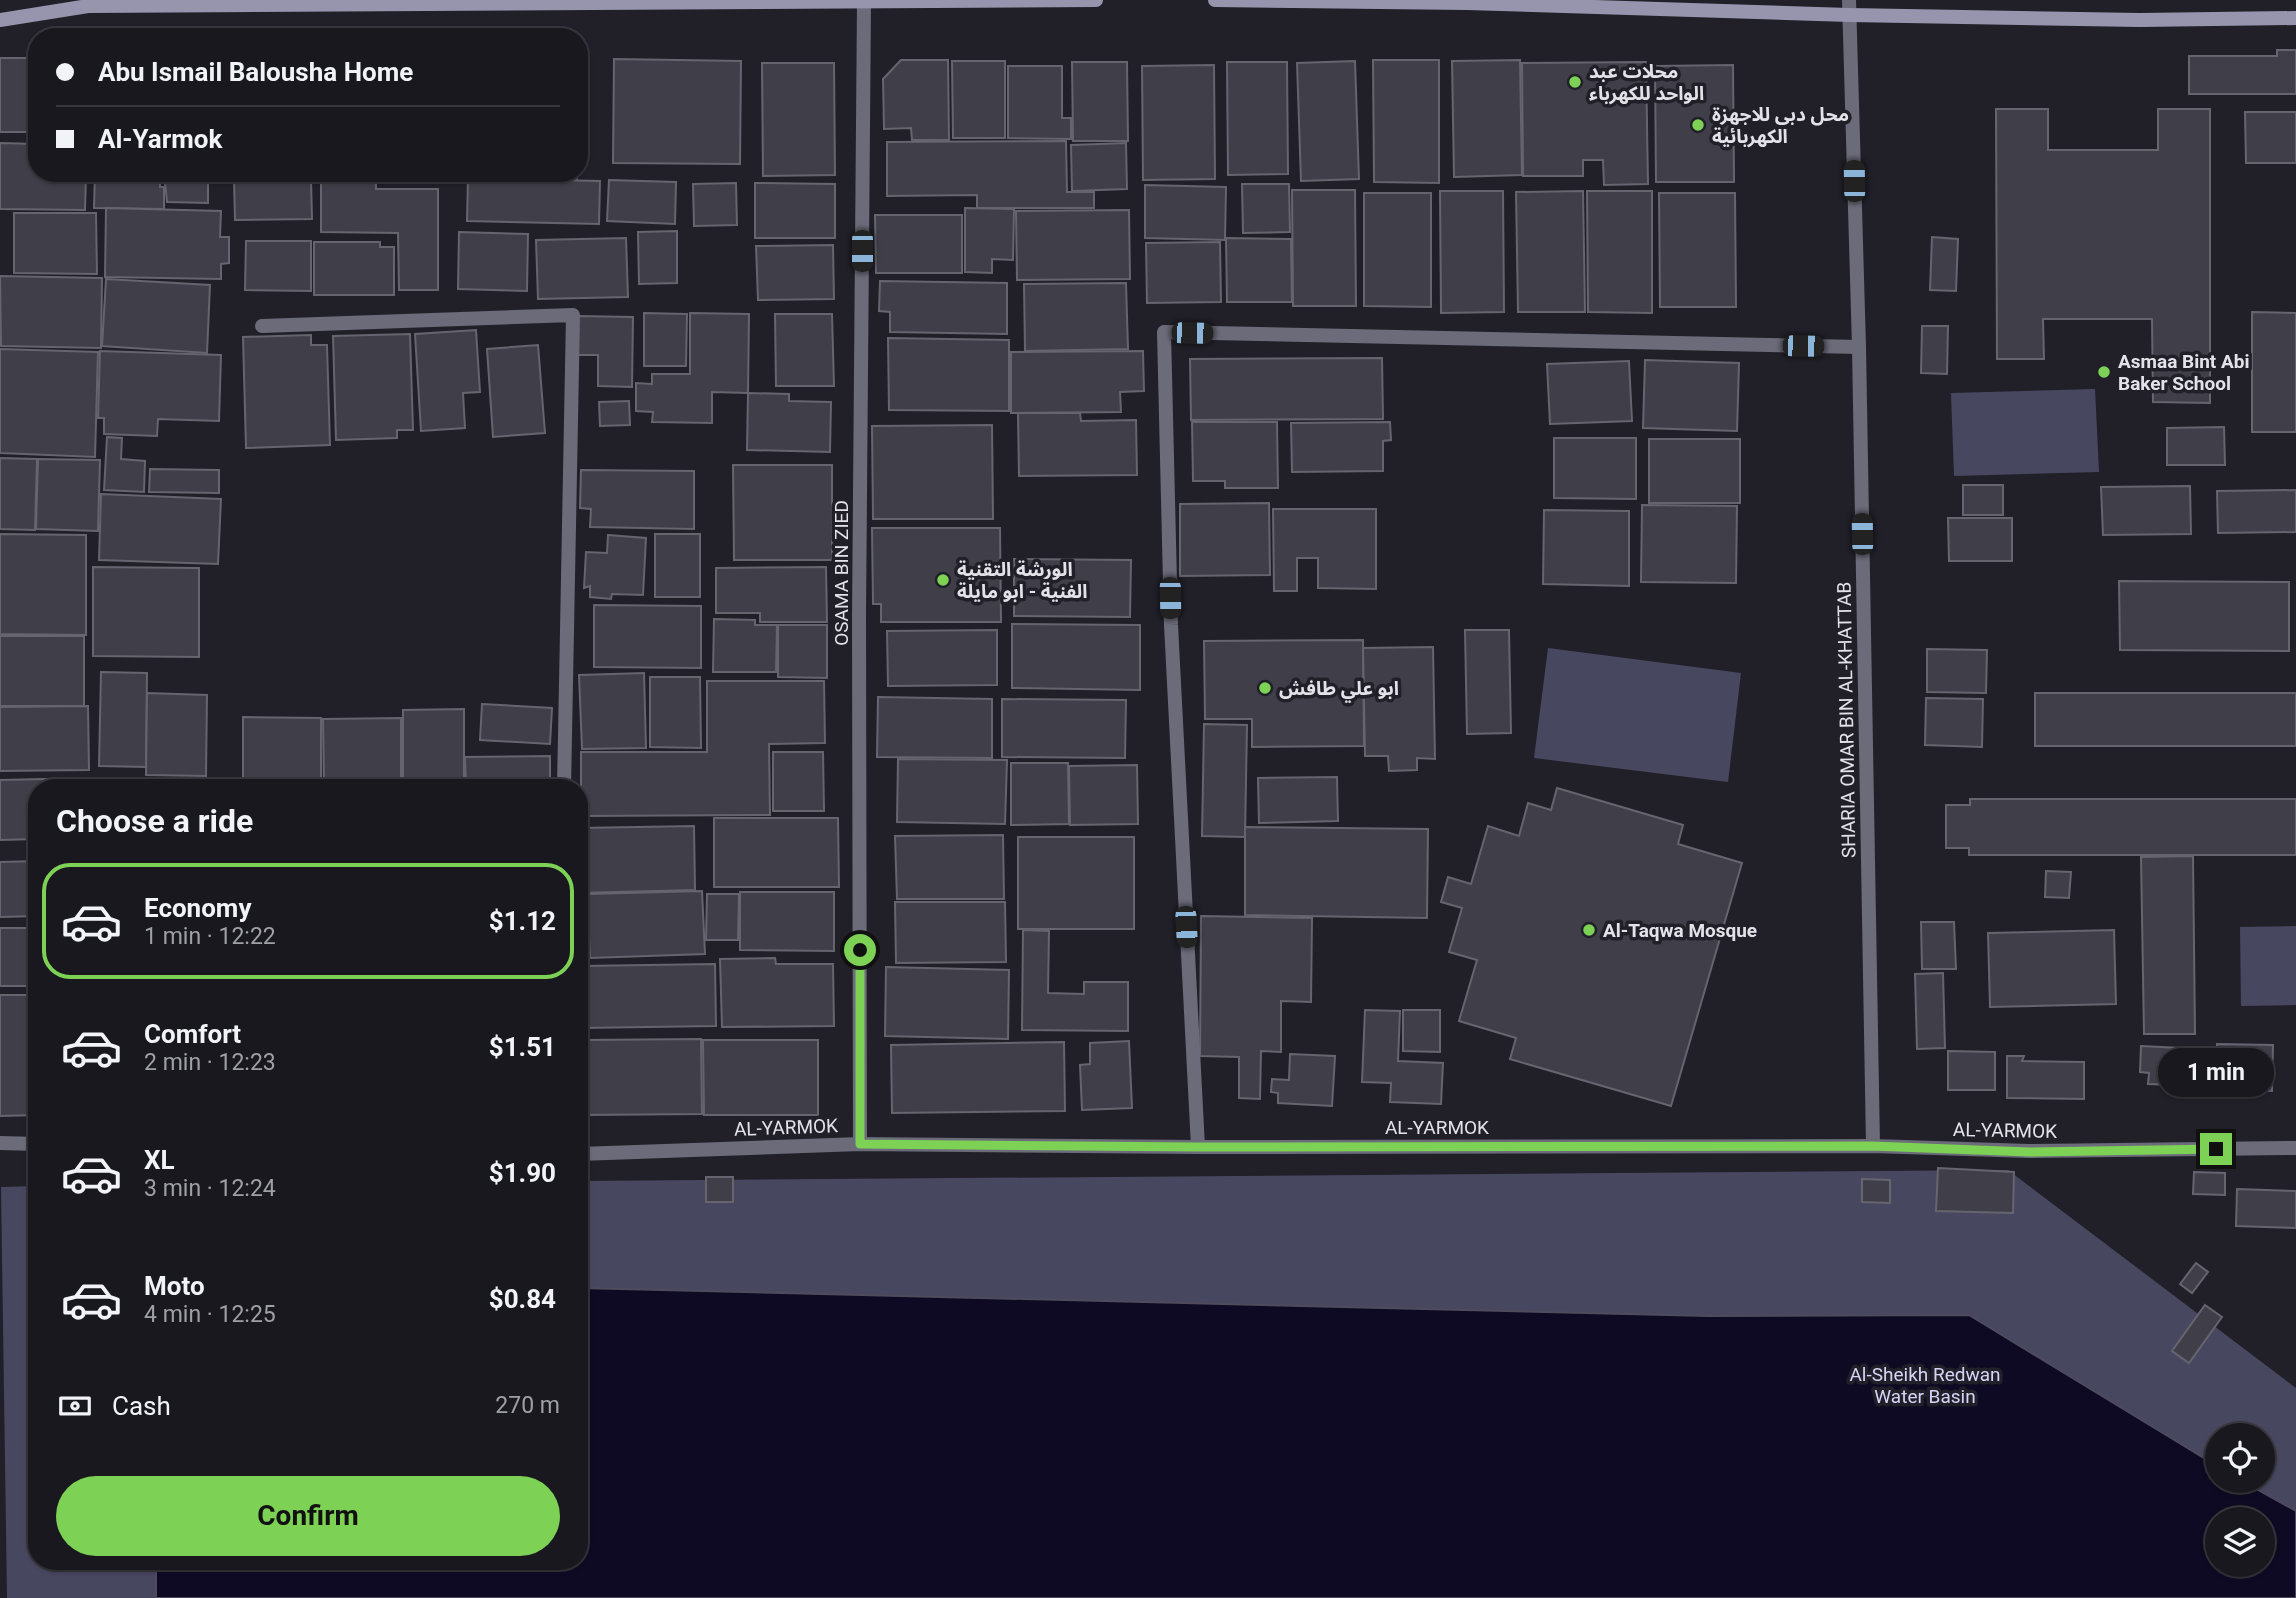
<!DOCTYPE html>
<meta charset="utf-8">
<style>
body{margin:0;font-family:Roboto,"Noto Sans Arabic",sans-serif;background:#222128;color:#f1f3f6;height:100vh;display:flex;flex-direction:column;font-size:26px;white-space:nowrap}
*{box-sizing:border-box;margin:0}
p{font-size:23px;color:#9fa0a4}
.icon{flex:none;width:38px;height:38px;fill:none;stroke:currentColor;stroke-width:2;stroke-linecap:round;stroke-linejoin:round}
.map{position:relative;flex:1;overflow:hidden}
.panel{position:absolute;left:28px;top:779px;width:560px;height:791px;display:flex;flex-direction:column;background:#19181f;border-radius:28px;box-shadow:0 2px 5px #0004,0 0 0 2px #37373d}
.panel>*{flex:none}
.guide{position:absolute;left:28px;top:28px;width:560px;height:154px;border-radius:28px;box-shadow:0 2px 5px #0004,0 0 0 2px #37373d;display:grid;align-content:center;height:154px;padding:0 28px;background:#19181f}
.tools{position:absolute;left:2205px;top:1423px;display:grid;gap:14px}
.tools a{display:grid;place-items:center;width:70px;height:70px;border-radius:50%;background:#19181f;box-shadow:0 2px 5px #0004,0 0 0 2px #37373d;font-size:35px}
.end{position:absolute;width:32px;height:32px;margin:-16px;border:9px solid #7dd154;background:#111;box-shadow:0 0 0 4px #111}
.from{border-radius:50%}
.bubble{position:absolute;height:49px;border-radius:24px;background:#19181f;box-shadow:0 2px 5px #0004,0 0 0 2px #37373d;font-size:23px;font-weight:700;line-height:49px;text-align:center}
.car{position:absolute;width:21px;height:42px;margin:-21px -10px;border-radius:9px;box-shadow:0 0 5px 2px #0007;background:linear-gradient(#222 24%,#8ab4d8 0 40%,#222 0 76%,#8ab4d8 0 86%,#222 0)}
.guide b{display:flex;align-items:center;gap:24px;height:66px;font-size:26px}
.guide b+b{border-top:2px solid #37373d}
.guide i{width:18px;height:18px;background:#f1f3f6}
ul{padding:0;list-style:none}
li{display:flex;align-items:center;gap:21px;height:116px;margin:0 14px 10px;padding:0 14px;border:4px solid transparent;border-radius:28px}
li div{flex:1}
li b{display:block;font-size:26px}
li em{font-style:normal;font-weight:700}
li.selected{border-color:#7dd154}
li>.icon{width:63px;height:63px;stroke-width:1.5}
h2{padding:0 28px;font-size:32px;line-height:84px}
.pay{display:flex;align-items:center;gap:18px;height:77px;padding:0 28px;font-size:26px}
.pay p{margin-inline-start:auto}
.primary-button{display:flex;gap:14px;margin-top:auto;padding:14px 28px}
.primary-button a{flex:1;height:80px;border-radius:42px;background:#7dd154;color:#111;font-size:28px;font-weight:700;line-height:80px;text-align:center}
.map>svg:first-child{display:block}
.green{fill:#484760;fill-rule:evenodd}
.water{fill:#0e0a24;stroke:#4e4b5f;stroke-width:2;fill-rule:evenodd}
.building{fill:#403f49;stroke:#65646f;stroke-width:2}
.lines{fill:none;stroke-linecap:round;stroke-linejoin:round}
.minor{stroke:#6b6b7a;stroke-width:14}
.tertiary{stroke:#6b6b7a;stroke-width:14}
.secondary{stroke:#9695ad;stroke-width:14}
.route{stroke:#7dd154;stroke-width:9}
.poi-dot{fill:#7dd154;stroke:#212029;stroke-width:2.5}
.labels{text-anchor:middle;stroke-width:7;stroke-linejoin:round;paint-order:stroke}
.poi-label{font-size:19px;font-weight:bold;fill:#e2e2e8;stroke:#212029;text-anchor:start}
.street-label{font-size:19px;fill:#e2e2e8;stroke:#212029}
.park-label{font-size:19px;fill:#d5d4f8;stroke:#212029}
</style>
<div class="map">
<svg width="2296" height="1598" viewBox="0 0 2296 1598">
<rect width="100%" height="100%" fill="#212029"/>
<g class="green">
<polygon points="2095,389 2099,472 1954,476 1951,393"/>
<polygon points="1548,648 1741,673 1728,782 1534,758"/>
<polygon points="2296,926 2296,1005 2241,1006 2240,927"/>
<path d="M2008,1170L2296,1388V1598H7L1,1187L37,1186V1561H579V1181ZM2217,1435H2263V1480H2217ZM2217,1519H2263V1564H2217Z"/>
</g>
<path class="water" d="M579,1288L1708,1316L1969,1315L2217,1466V1480L2242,1481L2296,1511V1598H156V1561H579ZM2217,1519H2263V1564H2217Z"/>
<g class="building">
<polygon points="2277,50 2296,50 2296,94 2189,94 2189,56 2277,56"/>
<rect x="0" y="58" width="37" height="74"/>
<polygon points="614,59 741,61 740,164 613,163"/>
<polygon points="901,60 948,60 949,140 912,140 911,128 884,129 883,79"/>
<polygon points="1373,60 1439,60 1439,183 1374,182"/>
<polygon points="1520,60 1522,175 1454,177 1452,61"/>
<polygon points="952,61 1005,61 1005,138 953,138"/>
<polygon points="1355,61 1359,179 1301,181 1297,63"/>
<polygon points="1072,62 1127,62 1128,141 1073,141"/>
<polygon points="1227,62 1287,62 1288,174 1228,175"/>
<polygon points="1646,62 1648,184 1604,185 1603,160 1583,160 1583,176 1523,176 1522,63"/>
<polygon points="762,63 834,63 835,175 763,176"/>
<polygon points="1214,65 1215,179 1143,180 1142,66"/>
<polygon points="1733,65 1734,182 1656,182 1655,66"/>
<polygon points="1008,66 1062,66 1062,118 1071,118 1071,139 1008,138"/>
<polygon points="1996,109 2048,109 2048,150 2158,150 2158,109 2210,109 2210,403 2153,402 2152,319 2043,319 2044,359 1997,359"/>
<polygon points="2245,112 2296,112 2296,163 2246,163"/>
<polygon points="1066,141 1067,192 1094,192 1094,208 977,208 977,195 887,196 887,142"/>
<polygon points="0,143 37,144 37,173 86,173 85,210 0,209"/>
<polygon points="1126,143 1127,189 1072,191 1071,145"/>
<polygon points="95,173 160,175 160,187 164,187 164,209 94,208"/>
<polygon points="164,173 208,173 208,203 167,202"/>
<rect x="519" y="173" width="58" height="6"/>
<polygon points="468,178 600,181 599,224 467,221"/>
<polygon points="311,179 312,219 235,220 234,180"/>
<polygon points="321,179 376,180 376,189 438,189 438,290 399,290 398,233 321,232"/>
<polygon points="609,180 676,182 675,224 607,221"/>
<polygon points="736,183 737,225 694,226 693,184"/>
<polygon points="755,183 835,184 835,238 755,238"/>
<polygon points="1242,184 1289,184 1290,232 1243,233"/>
<polygon points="1145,185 1226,187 1225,240 1145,238"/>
<polygon points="1292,190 1355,190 1356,306 1293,306"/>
<polygon points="1440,191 1503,191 1504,312 1441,313"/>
<polygon points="1583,191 1585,312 1518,312 1516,192"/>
<polygon points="1587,191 1652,191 1652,313 1588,312"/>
<polygon points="1364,193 1431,193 1431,307 1364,306"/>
<polygon points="1659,193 1735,193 1736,307 1660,307"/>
<polygon points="106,208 221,211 220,237 229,237 229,263 221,264 221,279 105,277"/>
<polygon points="965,208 1014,209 1013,260 992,259 992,273 965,272"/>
<polygon points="1129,210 1130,279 1017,280 1016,211"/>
<polygon points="14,213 96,213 97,274 14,273"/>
<polygon points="875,215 962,215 962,273 876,273"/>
<polygon points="677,231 677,283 639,284 638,232"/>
<polygon points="459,232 528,234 527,291 458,289"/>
<polygon points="1932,237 1958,239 1956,291 1930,290"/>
<polygon points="626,238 628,297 538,299 536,240"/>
<polygon points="1226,238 1291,239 1292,302 1227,302"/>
<polygon points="246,241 311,241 311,291 245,290"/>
<polygon points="314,242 380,242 380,247 394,247 394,295 314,295"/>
<polygon points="1220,242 1221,302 1147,303 1146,243"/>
<polygon points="833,245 834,299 758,300 756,246"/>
<polygon points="0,276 102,278 101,348 1,346"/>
<polygon points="106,279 210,285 207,353 102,346"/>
<polygon points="880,281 1007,283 1007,334 890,332 890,312 879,311"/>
<polygon points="1126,283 1128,349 1025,351 1024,284"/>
<polygon points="2252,312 2296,313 2296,432 2252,432"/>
<polygon points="644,313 687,314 686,366 644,366"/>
<polygon points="690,313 749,314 748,393 712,392 712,423 652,422 653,412 636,411 636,383 652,384 652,374 690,374"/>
<polygon points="775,314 832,314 834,386 776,386"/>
<polygon points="578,316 633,317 632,387 598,386 598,355 577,355"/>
<polygon points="1922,326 1948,326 1947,374 1921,373"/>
<polygon points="476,330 480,392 463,393 465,428 421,431 415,334"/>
<polygon points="410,334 413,430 397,430 397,438 336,440 333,336"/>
<polygon points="311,335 311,345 327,345 330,445 246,448 243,337"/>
<polygon points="888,338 1009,340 1009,411 889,410"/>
<polygon points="538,345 545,433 493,437 487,349"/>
<polygon points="0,349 98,352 95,457 0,453"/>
<polygon points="100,351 221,355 219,421 158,419 157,436 104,434 104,418 98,418"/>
<polygon points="1143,351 1144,391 1120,392 1121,412 1011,413 1011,352"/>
<polygon points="1382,358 1383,419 1191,420 1190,359"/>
<polygon points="1645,360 1739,363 1737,431 1643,428"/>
<polygon points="1629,361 1632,421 1550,424 1547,364"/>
<polygon points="748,393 789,394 789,401 831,402 830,452 747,450"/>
<polygon points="629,401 630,425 600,426 599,402"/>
<polygon points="1018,413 1080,413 1081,421 1136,420 1137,475 1019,476"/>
<polygon points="1192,422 1277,422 1278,488 1225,488 1225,481 1193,481"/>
<polygon points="1390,422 1391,440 1383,441 1383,471 1292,472 1291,423"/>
<polygon points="992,425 993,519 873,519 872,426"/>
<polygon points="2224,427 2225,465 2167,465 2167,428"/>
<polygon points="107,437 122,438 121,459 145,461 144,492 104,490"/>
<polygon points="1554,438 1636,438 1636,499 1554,498"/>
<rect x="1649" y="439" width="91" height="64"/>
<polygon points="0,458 37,459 35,530 0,529"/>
<polygon points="38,459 100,460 98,531 36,529"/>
<polygon points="733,465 832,465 832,560 734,560"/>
<polygon points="150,469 219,470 219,493 149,492"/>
<polygon points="581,470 694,471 694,529 590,527 591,509 580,508"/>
<rect x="1963" y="485" width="40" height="30"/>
<polygon points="2190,486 2191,534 2103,535 2101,487"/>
<polygon points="2296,490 2296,532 2218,533 2217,491"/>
<polygon points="101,494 221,499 218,564 99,560"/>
<polygon points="1269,503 1270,575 1180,576 1180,504"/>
<polygon points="1642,505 1737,506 1736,583 1641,582"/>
<polygon points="1273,509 1376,509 1376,589 1318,588 1318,558 1297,558 1297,591 1274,591"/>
<polygon points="1544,510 1629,511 1629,586 1543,584"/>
<polygon points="1948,518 2012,518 2012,561 1949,561"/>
<polygon points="872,528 1000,528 1001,622 881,622 881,604 873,604"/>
<polygon points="0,534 86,535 86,635 0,634"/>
<rect x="655" y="534" width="45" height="63"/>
<polygon points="608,535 646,538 643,595 612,594 611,599 590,597 590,586 584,588 586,552 607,553"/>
<polygon points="1014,559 1131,560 1130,617 1014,616"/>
<polygon points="93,567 199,568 199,657 93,656"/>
<polygon points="826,567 827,622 760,622 760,613 716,613 716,568"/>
<polygon points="2119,581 2289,582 2289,651 2120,650"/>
<polygon points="594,605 701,606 701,668 594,667"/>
<polygon points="714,619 755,620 755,625 777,625 776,672 713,672"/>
<polygon points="1012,624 1140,625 1140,690 1012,688"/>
<polygon points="778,625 827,625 827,678 778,677"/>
<polygon points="997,630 997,685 888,686 887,631"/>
<polygon points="1465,630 1509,630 1511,733 1467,734"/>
<rect x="0" y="636" width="84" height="70"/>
<polygon points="1363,640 1364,746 1252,747 1252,719 1205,719 1204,641"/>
<polygon points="1433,647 1435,759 1417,758 1417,770 1389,771 1388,756 1365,756 1363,648"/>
<polygon points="1927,649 1987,650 1986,693 1927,692"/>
<polygon points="101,672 147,673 146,767 99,766"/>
<polygon points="644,673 646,748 582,749 579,675"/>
<polygon points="650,677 700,677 701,748 650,747"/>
<polygon points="707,681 824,681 825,743 769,744 770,815 581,816 581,752 707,752"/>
<polygon points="147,693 207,695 206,776 146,775"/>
<rect x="2035" y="693" width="261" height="53"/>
<polygon points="878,697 992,699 992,758 877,757"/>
<polygon points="1926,698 1983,699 1982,747 1925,745"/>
<polygon points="1002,699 1126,700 1125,758 1002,757"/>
<polygon points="482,704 552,708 550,744 480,740"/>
<polygon points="88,706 89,770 0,771 0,707"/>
<polygon points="464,709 464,788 403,788 403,710"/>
<polygon points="243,717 321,718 321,788 243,788"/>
<polygon points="401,718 401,788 324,788 323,719"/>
<polygon points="1204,724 1247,725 1245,837 1202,836"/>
<polygon points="773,752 823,752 824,811 773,811"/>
<polygon points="550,756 550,785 542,786 542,788 466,788 465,757"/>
<polygon points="898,759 1007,760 1005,824 897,822"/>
<polygon points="1011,763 1068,763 1069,824 1011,825"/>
<polygon points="1137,765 1138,824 1070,825 1069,766"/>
<polygon points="1337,777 1338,821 1259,823 1258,778"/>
<polygon points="88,778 88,788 37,788 37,839 0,840 0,780"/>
<polygon points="205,784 205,788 114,788 114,785"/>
<polygon points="1557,788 1683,825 1678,844 1742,863 1671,1106 1510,1059 1516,1038 1459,1021 1477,960 1449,952 1462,908 1441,902 1448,877 1471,884 1488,826 1519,836 1528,803 1551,810"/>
<polygon points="1970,799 2296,799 2296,855 1969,855 1969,848 1946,848 1946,805 1970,805"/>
<polygon points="714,818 838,818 839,887 714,887"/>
<polygon points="694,826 695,890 579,893 579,828"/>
<polygon points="1245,827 1428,829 1427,918 1245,915"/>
<polygon points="1003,835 1004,899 897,899 895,836"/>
<rect x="1018" y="837" width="116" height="92"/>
<polygon points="2193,856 2195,1034 2144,1034 2141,857"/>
<polygon points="37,861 37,916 0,917 0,862"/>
<polygon points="2046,871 2071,872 2069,898 2045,897"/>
<polygon points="702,891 705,954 590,958 587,894"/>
<polygon points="740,892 834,892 834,951 740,950"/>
<polygon points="707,894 739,894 738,940 706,940"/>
<polygon points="895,902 1005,902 1006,962 896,963"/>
<polygon points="1201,916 1312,918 1311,1002 1281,1001 1281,1052 1261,1051 1260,1099 1239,1098 1239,1057 1200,1056"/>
<polygon points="1921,922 1954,922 1956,969 1922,969"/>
<rect x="0" y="928" width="37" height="58"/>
<polygon points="1023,930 1049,931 1048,993 1084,994 1084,982 1128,982 1128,1031 1022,1030"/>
<polygon points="2114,930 2116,1004 1990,1007 1988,933"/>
<polygon points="775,958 776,964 833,964 834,1026 722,1027 720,959"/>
<polygon points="715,964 716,1026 581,1028 580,966"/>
<polygon points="886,967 1009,970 1008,1039 885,1036"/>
<polygon points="1943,973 1945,1048 1917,1049 1915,974"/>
<polygon points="0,995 37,995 37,1115 0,1116"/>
<polygon points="1365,1010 1400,1011 1398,1061 1443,1063 1441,1104 1390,1102 1391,1083 1362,1082"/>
<polygon points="1403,1010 1440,1010 1440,1052 1403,1051"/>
<polygon points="701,1039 702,1114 582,1115 581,1040"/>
<polygon points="703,1040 818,1040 818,1115 704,1115"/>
<polygon points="1129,1041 1132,1108 1082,1110 1080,1065 1090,1064 1090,1043"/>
<polygon points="1064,1042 1065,1111 892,1113 891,1045"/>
<polygon points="2217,1044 2273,1045 2272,1091 2207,1089 2208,1065 2216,1065"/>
<polygon points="2141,1046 2201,1049 2199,1086 2148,1084 2149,1073 2140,1072"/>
<polygon points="1948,1051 1995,1052 1995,1090 1948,1090"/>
<polygon points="1290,1054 1335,1056 1332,1106 1278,1103 1278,1093 1271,1092 1272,1079 1289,1080"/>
<polygon points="2007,1056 2024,1056 2022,1061 2084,1062 2084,1099 2007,1098"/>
<polygon points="1938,1168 2014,1172 2013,1213 1936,1211"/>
<polygon points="2194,1172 2225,1173 2225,1195 2193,1194"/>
<rect x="706" y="1177" width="27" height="25"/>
<polygon points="1862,1179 1890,1180 1890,1203 1862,1202"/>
<polygon points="2237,1189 2296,1191 2296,1228 2236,1226"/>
<polygon points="2196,1263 2208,1272 2192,1293 2180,1284"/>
<polygon points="2205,1305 2222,1317 2189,1363 2172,1351"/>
</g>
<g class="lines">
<g class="minor">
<polyline points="262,326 573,315 564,788"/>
<polyline points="860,1144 859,617 864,2"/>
<polyline points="1198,1147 1171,625 1164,332 1859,347"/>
</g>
<g class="tertiary">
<polyline points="1849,0 1859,347 1873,1146"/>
<polyline points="0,1143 37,1144"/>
<polyline points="579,1154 860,1144 1198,1147 1873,1146 2029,1151 2296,1148"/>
</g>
<g class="secondary">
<polyline points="1215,0 1467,3 1849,15 2140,20 2296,18"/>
<polyline points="0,20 88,6 1096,0"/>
</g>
</g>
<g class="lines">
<polyline class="route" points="860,950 860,1144 1198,1147 1872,1146 2029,1152 2216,1149"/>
</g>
<g class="poi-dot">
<circle cx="1575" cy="82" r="7"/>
<circle cx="1698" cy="125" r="7"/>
<circle cx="2104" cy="372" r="7"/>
<circle cx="943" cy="580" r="7"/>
<circle cx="1265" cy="688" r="7"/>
<circle cx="1589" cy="930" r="7"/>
</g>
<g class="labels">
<g class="poi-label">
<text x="1589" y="78">محلات عبد<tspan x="1589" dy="22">الواحد للكهرباء</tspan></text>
<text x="1712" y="121">محل دبي للاجهزة<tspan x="1712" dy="22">الكهربائية</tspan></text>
<text x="2118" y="368">Asmaa Bint Abi<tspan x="2118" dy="22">Baker School</tspan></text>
<text x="957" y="576">الورشة التقنية<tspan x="957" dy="22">الفنية - ابو مايلة</tspan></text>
<text x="1279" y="695">ابو علي طافش</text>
<text x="1603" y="937">Al-Taqwa Mosque</text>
</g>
<g class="street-label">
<text transform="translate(841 573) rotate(-90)" y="7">OSAMA BIN ZIED</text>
<text transform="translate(1846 720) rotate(-91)" y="7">SHARIA OMAR BIN AL-KHATTAB</text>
<text transform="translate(786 1127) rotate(-2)" y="7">AL-YARMOK</text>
<text x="1437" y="1134">AL-YARMOK</text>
<text transform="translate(2005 1130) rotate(1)" y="7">AL-YARMOK</text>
</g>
<g class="park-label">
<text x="1925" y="1381">Al-Sheikh Redwan<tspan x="1925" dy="22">Water Basin</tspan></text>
</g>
</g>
</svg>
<div class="tools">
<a><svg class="icon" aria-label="locate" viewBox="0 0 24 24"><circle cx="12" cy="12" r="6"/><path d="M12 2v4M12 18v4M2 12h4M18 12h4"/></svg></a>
<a><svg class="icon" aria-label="layers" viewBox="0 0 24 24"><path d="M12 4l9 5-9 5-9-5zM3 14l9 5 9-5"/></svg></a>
</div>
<i class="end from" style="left:860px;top:950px"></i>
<i class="end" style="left:2216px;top:1149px"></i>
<div class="bubble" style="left:2158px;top:1048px;width:116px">1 min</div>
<i class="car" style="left:1854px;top:181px;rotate:359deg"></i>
<i class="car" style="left:862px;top:251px;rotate:180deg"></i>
<i class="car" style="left:1192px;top:333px;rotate:91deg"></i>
<i class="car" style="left:1803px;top:346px;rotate:91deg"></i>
<i class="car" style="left:1862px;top:534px;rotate:359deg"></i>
<i class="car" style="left:1170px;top:598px;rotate:179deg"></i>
<i class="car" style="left:1186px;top:927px;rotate:177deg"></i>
<div class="guide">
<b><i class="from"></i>Abu Ismail Balousha Home</b>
<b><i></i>Al-Yarmok</b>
</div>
<section class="panel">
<h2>Choose a ride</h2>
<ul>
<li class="selected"><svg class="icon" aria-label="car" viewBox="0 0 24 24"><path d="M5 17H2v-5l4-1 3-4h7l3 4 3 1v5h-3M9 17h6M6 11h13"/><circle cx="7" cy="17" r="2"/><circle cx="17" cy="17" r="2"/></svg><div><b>Economy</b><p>1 min · 12:22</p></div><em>$1.12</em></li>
<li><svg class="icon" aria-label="car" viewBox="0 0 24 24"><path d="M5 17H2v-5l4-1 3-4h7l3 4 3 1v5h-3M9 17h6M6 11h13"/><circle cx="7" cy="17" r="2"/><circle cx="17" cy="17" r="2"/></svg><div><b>Comfort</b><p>2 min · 12:23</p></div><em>$1.51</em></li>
<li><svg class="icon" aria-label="car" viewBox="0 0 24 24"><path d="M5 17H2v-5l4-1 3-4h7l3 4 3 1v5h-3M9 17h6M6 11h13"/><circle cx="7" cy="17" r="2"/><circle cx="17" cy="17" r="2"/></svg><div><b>XL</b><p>3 min · 12:24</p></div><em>$1.90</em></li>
<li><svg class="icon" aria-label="car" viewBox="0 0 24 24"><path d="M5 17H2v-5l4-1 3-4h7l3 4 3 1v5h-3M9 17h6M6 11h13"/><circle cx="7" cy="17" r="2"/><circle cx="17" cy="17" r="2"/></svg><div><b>Moto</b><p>4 min · 12:25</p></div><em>$0.84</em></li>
</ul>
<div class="pay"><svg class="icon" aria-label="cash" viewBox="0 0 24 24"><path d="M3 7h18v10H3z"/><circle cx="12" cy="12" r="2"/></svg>Cash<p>270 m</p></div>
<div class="primary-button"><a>Confirm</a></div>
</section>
</div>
